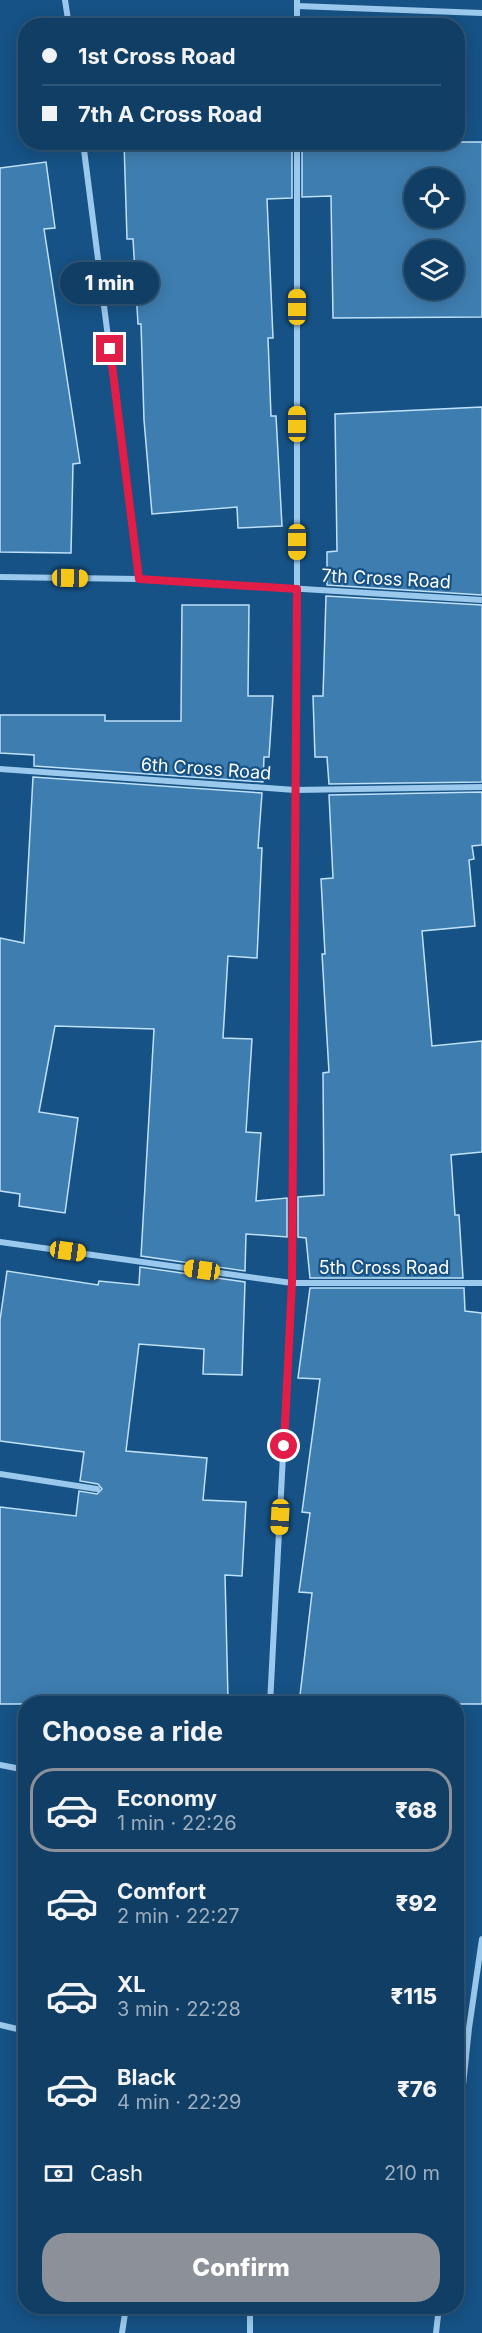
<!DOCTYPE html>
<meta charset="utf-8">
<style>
body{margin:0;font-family:Inter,sans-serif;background:#1e496d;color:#f1f3f6;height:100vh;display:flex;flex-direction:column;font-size:22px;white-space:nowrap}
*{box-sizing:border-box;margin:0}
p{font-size:20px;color:#9caebf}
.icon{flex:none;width:33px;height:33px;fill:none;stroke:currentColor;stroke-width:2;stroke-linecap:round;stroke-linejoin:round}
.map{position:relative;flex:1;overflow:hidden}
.panel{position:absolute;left:18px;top:1696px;width:446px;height:618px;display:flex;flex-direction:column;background:#103e64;border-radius:24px;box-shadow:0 3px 15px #0003,0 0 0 2px #305778}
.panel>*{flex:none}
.banner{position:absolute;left:18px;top:18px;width:447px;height:132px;border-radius:24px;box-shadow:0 3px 15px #0003,0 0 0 2px #305778;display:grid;align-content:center;height:132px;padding:0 24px;background:#103e64}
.fabs{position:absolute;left:404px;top:168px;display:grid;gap:12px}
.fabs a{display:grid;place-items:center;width:60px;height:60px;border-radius:50%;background:#103e64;box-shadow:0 3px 15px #0003,0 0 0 2px #305778;font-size:30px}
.end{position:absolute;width:27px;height:27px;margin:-14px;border:8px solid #e11d48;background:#fff;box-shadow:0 0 0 3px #fff}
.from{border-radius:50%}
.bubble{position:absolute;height:42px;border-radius:21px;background:#103e64;box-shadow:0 3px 15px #0003,0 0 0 2px #305778;font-size:20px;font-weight:800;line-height:42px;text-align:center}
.car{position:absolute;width:18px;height:36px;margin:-18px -9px;border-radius:8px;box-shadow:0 0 4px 2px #0007;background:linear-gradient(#f5c518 24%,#345 0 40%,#f5c518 0 76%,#345 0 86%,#f5c518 0)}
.banner b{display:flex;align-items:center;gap:21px;height:57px;font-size:22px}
.banner b+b{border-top:2px solid #305778}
.banner i{width:15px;height:15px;background:#f1f3f6}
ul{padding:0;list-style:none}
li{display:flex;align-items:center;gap:18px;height:84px;margin:0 12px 9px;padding:0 12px;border:3px solid transparent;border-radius:24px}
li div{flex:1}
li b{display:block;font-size:22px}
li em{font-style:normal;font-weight:800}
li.current{border-color:#8c9099}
li>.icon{width:54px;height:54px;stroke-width:1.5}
h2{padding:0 24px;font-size:27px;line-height:72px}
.pay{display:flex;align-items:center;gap:15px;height:66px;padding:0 24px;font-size:22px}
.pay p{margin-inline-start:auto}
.cta{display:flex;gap:12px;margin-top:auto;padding:12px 24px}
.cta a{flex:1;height:69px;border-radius:24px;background:#8c9099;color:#fff;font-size:24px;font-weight:800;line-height:69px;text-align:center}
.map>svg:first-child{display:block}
.building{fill:#3e7daf;stroke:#c0e1fa;stroke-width:1.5;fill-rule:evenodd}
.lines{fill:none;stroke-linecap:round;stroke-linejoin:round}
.minor{stroke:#9bc9ed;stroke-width:6}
.route{stroke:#e11d48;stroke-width:8}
.labels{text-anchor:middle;stroke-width:4.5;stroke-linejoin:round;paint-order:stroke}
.street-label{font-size:18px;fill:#fff;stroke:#165285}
</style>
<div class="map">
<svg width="482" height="2333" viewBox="0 0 482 2333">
<rect width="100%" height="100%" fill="#165285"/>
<g class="building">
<polygon points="124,142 292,142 292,198 267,199 273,338 268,338 271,416 276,416 282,526 238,528 237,507 152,514 144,420 141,324 138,324 133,239 127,239"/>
<path d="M302,142H482V317L333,318L331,196L302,197ZM414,178H453V218H414ZM414,250H453V290H414Z"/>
<polygon points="46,162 55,228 44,229 80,463 73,464 71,553 0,552 0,168"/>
<polygon points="482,407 482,595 327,585 327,552 337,551 335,414"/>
<polygon points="326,596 482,605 482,782 329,784 327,757 315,757 313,696 323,696"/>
<polygon points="182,605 249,605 248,696 273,696 269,757 264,757 263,782 34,766 34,755 0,753 0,715 105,715 105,721 181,721"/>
<polygon points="33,777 262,793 258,848 262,848 257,958 228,956 223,1038 252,1039 246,1132 261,1133 256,1201 287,1198 287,1237 246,1234 245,1271 141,1256 154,1029 55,1026 39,1112 78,1118 65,1213 19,1206 20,1194 0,1191 0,938 24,943"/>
<polygon points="482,792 482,845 472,846 474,859 469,860 475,926 422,931 432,1046 482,1041 482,1152 451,1155 455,1215 459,1215 463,1278 310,1278 306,1238 298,1237 298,1197 324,1195 323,1073 329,1072 322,954 325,954 321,879 333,878 329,795"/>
<polygon points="140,1267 245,1282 242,1375 203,1374 204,1349 139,1344 126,1451 207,1458 203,1500 246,1502 242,1576 225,1575 228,1698 144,1704 0,1704 0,1507 76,1516 79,1491 97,1494 102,1489 98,1484 80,1481 84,1452 0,1441 0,1320 7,1271 98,1285 99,1281 139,1285"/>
<polygon points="310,1288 464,1288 465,1311 482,1313 482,1704 299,1704 312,1593 299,1592 310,1513 302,1512 320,1379 298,1378"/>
</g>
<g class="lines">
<g class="minor">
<polyline points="65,0 69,26"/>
<polyline points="297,0 297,26"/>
<polyline points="297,6 482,13"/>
<polyline points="83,142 139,579"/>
<polyline points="0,577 139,579 482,600"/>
<polyline points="0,769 295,790 482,787"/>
<polyline points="0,1242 292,1283 482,1283"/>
<polyline points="0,1474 97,1489"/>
<polyline points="270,1704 292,1283 297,589 297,142"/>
<polyline points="0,1765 26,1770"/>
<polyline points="0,2025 26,2031"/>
<polyline points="456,2152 469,2028 482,1939"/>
<polyline points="122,2333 126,2307"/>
<polyline points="250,2333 250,2307"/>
<polyline points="436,2333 439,2307"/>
</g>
</g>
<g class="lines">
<polyline class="route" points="110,349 139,579 297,589 292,1282 284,1446"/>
</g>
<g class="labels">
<g class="street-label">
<text transform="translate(386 579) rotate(3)" y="6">7th Cross Road</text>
<text transform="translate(206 769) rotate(4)" y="6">6th Cross Road</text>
<text x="384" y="1274">5th Cross Road</text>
</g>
</g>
</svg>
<div class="fabs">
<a><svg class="icon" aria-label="locate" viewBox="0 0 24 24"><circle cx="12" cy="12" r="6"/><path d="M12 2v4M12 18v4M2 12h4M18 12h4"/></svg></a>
<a><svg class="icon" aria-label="layers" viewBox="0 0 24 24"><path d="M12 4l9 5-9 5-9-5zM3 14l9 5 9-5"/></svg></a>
</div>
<i class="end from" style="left:284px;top:1446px"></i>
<i class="end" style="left:110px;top:349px"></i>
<div class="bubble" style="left:60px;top:262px;width:99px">1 min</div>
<i class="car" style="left:297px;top:307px;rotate:0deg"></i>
<i class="car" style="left:297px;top:424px;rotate:0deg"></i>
<i class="car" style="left:297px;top:542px;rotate:180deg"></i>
<i class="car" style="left:70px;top:578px;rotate:91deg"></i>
<i class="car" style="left:68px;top:1251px;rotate:98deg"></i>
<i class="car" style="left:202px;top:1270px;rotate:278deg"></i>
<i class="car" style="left:280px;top:1517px;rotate:183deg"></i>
<div class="banner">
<b><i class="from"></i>1st Cross Road</b>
<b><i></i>7th A Cross Road</b>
</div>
<section class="panel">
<h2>Choose a ride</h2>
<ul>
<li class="current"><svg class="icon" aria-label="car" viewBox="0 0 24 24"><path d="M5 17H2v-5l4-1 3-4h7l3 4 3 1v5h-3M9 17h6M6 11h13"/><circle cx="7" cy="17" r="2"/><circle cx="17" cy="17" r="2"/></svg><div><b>Economy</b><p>1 min · 22:26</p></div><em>₹68</em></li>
<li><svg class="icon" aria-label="car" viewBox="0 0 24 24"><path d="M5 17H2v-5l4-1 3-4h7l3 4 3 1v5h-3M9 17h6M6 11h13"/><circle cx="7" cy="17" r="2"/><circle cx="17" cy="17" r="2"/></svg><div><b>Comfort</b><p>2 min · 22:27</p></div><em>₹92</em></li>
<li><svg class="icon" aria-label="car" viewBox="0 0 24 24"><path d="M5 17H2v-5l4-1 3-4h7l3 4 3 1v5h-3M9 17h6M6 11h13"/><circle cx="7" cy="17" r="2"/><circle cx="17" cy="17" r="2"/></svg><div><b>XL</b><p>3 min · 22:28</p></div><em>₹115</em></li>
<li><svg class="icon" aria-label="car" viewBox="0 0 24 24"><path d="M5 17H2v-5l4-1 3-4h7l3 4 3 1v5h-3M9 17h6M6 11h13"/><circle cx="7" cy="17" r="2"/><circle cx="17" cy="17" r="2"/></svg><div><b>Black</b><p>4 min · 22:29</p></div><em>₹76</em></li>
</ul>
<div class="pay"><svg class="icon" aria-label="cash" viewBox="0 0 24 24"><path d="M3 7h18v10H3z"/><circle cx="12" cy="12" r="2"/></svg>Cash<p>210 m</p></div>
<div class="cta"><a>Confirm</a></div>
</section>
</div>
